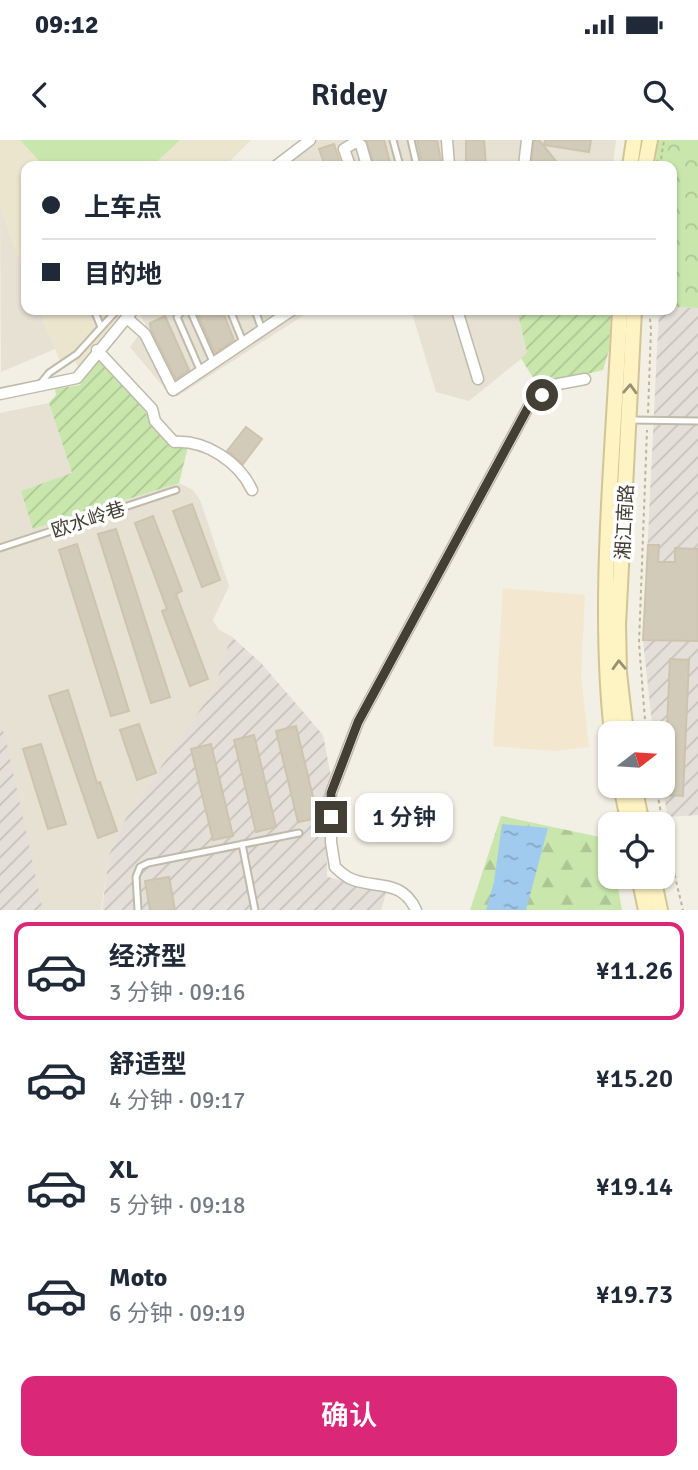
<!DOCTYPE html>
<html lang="zh">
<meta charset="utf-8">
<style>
body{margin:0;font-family:Signika,"Noto Sans SC",sans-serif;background:#f2f2f3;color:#1f2937;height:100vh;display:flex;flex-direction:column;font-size:26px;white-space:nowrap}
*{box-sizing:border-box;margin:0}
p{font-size:23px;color:#747a83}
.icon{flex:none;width:38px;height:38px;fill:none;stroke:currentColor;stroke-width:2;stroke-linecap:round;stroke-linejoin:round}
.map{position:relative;height:770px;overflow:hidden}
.sheet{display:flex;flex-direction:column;background:#fff;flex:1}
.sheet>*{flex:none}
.banner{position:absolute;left:21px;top:21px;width:656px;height:154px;border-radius:14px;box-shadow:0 2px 5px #0004;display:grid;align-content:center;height:154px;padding:0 21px;background:#fff}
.needle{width:46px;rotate:73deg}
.controls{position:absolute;left:598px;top:581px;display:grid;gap:14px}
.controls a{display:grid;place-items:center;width:77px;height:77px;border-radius:14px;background:#fff;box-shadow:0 2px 5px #0004;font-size:35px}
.end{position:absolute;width:32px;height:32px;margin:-16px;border:9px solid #443f34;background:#fff;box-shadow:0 0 0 4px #fff}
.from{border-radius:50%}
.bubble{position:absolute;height:49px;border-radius:14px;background:#fff;box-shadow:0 2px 5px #0004;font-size:23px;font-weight:600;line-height:49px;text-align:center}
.banner b{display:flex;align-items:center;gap:24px;height:66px;font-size:26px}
.banner b+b{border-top:2px solid #e0e1e3}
.banner i{width:18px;height:18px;background:#1f2937}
ul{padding:12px 0 0;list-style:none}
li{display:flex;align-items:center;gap:21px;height:98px;margin:0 14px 10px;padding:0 7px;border:4px solid transparent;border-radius:14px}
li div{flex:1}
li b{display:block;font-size:26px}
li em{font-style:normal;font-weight:600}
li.active{border-color:#db2777}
li>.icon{width:63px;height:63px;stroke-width:1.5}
.button{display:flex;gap:14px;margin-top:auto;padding:14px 21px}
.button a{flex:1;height:80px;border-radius:14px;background:#db2777;color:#fff;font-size:28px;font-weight:600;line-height:80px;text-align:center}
.status{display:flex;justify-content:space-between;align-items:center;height:49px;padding:0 35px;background:#fff;direction:ltr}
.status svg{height:19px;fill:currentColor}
header{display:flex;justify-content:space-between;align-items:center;height:91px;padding:0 21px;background:#fff;font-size:32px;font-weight:600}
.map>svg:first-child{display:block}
.residential{fill:#e6e1d3}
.commercial{fill:#f4e7cf}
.industrial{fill:url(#industrial-furrows)}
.education{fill:#ebe5ce}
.grass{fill:#c9e6ad}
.forest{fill:url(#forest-firs)}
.park{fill:url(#park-crowns)}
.garden{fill:url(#garden-furrows)}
.water{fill:url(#water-ripples)}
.building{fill:#d3cbba;stroke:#cec3ad;stroke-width:2}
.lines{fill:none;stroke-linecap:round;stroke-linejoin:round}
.lane-casing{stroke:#c0baaa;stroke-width:9}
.street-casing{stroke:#c0baaa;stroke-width:13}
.secondary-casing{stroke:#d2c595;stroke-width:18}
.path{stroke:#bfb499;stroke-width:2;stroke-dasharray:3.5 3.5;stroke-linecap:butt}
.lane{stroke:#fff;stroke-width:5}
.street{stroke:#fff;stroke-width:10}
.secondary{stroke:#fef3c3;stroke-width:14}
.oneway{stroke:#989074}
.route{stroke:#443f34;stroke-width:9}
.labels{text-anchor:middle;stroke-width:7;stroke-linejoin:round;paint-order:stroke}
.street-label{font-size:19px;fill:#443f34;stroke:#fff}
</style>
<div class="status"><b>09:12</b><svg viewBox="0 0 49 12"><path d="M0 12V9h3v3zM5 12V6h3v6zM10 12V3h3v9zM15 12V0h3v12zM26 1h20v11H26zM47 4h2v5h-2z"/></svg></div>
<header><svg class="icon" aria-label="back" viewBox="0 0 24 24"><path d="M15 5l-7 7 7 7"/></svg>Ridey<svg class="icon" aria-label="search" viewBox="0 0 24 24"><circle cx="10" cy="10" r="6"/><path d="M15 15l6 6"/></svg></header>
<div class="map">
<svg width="698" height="770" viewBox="0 0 698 770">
<defs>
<pattern id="industrial-furrows" width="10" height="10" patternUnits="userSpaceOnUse" patternTransform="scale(1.75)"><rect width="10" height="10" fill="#e4e0d9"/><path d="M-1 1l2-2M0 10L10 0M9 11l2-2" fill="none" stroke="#c5c1bb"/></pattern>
<pattern id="forest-firs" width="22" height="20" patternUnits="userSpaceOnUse" patternTransform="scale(1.75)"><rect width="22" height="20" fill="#c9e6ad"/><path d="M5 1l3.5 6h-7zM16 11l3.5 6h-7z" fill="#aec695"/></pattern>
<pattern id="park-crowns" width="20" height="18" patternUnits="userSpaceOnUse" patternTransform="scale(1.75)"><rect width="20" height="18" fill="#c9e6ad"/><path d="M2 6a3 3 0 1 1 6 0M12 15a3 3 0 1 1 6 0" fill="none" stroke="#aec695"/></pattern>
<pattern id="garden-furrows" width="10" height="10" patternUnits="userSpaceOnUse" patternTransform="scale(1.75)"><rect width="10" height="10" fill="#c9e6ad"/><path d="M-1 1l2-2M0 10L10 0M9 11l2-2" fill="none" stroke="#aec695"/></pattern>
<pattern id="water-ripples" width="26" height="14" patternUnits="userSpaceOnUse" patternTransform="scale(1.75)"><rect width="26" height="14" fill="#a1caef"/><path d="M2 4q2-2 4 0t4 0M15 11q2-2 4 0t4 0" fill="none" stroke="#85a5c2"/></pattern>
</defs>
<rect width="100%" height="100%" fill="#f2efe4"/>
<g class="residential">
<polygon points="316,0 616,0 613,26 284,26"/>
<polygon points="0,66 26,139 26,170 39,170 55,209 1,232"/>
<polygon points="137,170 312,170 178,256 172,257 130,207 146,185"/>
<polygon points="411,170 517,170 527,214 469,261 436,252"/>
<polygon points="49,263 72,333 64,338 33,389 179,343 193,350 200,360 229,446 213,480 219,490 231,496 214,549 126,678 109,715 101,770 43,770 0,582 0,273"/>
</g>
<polygon class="commercial" points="503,448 585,455 581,536 589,607 554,611 493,606"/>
<g class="industrial">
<polygon points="672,167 698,168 698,675 668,677 662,646 663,593 653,593 643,500 659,170"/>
<polygon points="231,496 261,523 323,595 332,642 326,654 327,737 387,750 381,770 102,770 109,715 126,678 214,549"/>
<polygon points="0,582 6,600 43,770 0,770"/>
</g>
<g class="education">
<polygon points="0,0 251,0 225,26 26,26 26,139 0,66"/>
<polygon points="39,170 124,170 78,227 72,213 60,221"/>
</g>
<polygon class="grass" points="20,0 180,0 152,26 44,26"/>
<polygon class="forest" points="501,676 609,699 611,737 616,737 622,770 470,770"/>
<polygon class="park" points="658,0 698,0 698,168 672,167 672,26 655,26"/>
<g class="garden">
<polygon points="517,170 611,170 609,210 603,230 538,246 521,218 527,213"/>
<path d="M98,219C107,225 113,236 121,243C144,265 151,284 171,308L188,307L179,343L33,389L21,351L72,333L49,263L56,255L55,249L80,245Z"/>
</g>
<polygon class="water" points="502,684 548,688 526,770 486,770 494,742"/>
<g class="building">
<polygon points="366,0 384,0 391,26 374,26"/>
<polygon points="417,0 437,0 442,26 423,26"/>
<polygon points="466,0 484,0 486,26 466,26"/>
<polygon points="534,0 539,0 560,26 531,26"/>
<polygon points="545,0 591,0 589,12 544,5"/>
<polygon points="334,4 341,26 325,26 319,9"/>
<polygon points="196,170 222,170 234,200 215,213"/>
<polygon points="165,176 189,230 176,239 151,190 150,183"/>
<polygon points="246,287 262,299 243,324 227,311"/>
<polygon points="192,364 220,440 202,447 173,371"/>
<polygon points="153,376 182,451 176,454 208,539 190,546 162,471 167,469 135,383"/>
<polygon points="116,389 170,557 151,563 98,394"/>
<polygon points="77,404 129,571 111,576 59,410"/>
<polygon points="648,405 659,405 658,422 675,422 675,408 698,409 698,501 643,500"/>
<polygon points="670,519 689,520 683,656 664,655"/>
<polygon points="68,550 97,643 100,642 117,691 98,698 49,556"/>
<polygon points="139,584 156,633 137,640 120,590"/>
<polygon points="296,586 318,678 298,682 276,591"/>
<polygon points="254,595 276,687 256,692 234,600"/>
<polygon points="41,604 66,684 48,689 23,609"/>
<polygon points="211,604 233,696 213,700 191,609"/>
<polygon points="169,737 175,770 150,770 145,741"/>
</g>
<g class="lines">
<defs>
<g id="lane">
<polyline points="393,0 400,26"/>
<polyline points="411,0 417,26"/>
<polyline points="94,170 101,187"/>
<polyline points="183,170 177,177 201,232"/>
<polyline points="190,170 214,224"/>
<polyline points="230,170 243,202"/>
<polyline points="255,170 262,190"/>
<polyline points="40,244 49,233 77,214 117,170"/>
<polyline points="631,280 698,281"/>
<polyline points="0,408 176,350"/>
<polyline points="242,704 255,770"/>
<polyline points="138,770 136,737 140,727 148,723 299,693"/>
</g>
<g id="street">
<polyline points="447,0 449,26"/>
<polyline points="276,26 310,0"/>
<polyline points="350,26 344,9 356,2 361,5 367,26"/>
<polyline points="524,26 527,0"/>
<polyline points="457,170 478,239"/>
<polyline points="127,178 145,194 173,250 292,170"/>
<path d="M97,210L152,269L155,281L174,302C206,300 239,322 252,350"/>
<polyline points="0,254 77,238 133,170"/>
<path d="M416,770C401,737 373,750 349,738C344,735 339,731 335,727L331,702V653L358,582L530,264L553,245L585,239"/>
</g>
<g id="secondary">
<polyline points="630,26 634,0"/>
<polyline points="645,26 650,0"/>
<path d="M612,593C597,457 614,307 620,170"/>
<polyline points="626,593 619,533 618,485 634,170"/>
<polyline points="621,646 629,684"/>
<polyline points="634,646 642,684"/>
<polyline points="639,737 646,770"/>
<polyline points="653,737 660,770"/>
</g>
</defs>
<use href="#lane" class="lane-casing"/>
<use href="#street" class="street-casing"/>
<use href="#secondary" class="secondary-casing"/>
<g class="path">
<polyline points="660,26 664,0"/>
<polyline points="648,273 651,189 649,170"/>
<polyline points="646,593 639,503 647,290"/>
<polyline points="656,646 663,684"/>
<polyline points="663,687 683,770"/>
</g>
<use href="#lane" class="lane"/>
<use href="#street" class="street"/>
<use href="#secondary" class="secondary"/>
</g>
<defs><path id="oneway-chevron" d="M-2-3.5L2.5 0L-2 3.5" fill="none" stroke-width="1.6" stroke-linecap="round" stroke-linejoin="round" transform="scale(1.75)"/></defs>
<g class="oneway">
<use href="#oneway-chevron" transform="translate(630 249) rotate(-87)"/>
<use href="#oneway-chevron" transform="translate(619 525) rotate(-92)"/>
</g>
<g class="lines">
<polyline class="route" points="331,677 331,653 358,582 530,264 542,255"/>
</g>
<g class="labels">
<g class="street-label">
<text transform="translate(88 379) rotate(-18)" y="7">欧水岭巷</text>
<text transform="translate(624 382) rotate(-87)" y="7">湘江南路</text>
</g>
</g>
</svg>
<div class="controls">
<a><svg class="needle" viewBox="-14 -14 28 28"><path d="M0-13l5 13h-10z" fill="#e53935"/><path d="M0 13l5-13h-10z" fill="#747a83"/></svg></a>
<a><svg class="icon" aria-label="locate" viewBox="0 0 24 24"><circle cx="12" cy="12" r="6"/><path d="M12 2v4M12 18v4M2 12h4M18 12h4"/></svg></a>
</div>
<i class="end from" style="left:542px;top:255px"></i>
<i class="end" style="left:331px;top:677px"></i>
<div class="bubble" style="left:355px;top:653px;width:98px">1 分钟</div>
<div class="banner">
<b><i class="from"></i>上车点</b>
<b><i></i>目的地</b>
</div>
</div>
<section class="sheet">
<ul>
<li class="active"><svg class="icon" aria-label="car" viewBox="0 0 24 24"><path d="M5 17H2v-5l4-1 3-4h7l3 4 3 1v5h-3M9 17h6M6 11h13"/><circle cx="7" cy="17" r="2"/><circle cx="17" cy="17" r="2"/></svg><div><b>经济型</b><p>3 分钟 · 09:16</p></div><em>¥11.26</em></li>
<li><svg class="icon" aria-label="car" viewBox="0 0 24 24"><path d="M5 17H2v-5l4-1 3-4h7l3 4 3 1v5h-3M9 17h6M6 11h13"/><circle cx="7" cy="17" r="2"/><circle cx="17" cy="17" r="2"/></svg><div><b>舒适型</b><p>4 分钟 · 09:17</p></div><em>¥15.20</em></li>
<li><svg class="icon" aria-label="car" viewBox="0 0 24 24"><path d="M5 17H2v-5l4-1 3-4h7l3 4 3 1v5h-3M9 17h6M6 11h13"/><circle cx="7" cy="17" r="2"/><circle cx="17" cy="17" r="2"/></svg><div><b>XL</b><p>5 分钟 · 09:18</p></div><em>¥19.14</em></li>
<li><svg class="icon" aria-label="car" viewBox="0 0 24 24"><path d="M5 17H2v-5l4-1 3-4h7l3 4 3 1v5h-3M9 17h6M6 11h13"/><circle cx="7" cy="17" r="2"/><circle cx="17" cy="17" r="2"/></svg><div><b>Moto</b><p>6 分钟 · 09:19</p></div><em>¥19.73</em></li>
</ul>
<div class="button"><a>确认</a></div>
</section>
